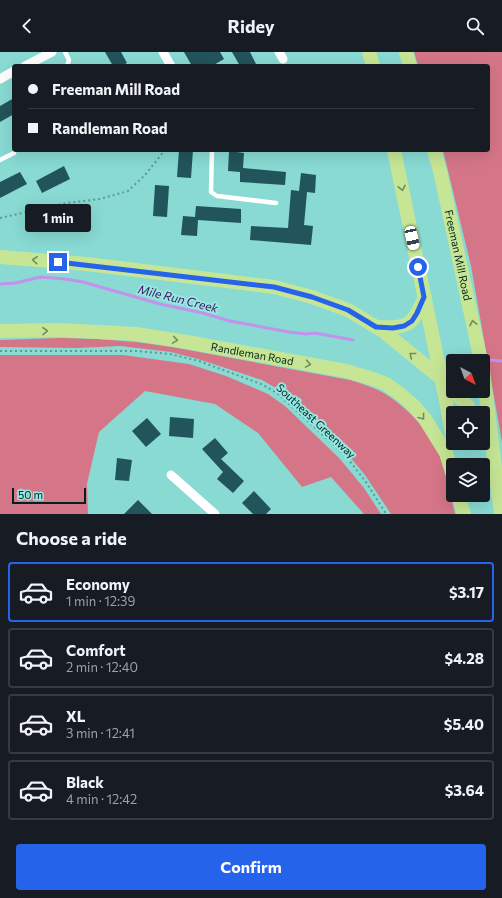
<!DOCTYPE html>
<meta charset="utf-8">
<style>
body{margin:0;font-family:Commissioner,sans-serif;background:#242831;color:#f1f3f6;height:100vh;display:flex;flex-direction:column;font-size:15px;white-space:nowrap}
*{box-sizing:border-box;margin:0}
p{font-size:13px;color:#9ea1a6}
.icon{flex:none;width:22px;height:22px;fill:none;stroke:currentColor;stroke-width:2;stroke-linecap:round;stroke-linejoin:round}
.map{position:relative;height:462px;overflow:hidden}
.drawer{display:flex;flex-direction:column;background:#171b24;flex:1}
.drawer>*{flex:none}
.guide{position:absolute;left:12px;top:12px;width:478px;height:88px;border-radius:4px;box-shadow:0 4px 16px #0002;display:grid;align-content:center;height:88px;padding:0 16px;background:#171b24}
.needle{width:26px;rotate:139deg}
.buttons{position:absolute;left:446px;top:302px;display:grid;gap:8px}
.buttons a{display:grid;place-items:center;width:44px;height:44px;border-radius:4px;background:#171b24;box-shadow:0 4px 16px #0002;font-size:20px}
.scale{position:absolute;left:12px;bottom:10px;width:74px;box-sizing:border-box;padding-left:4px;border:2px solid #002321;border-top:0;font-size:11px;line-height:14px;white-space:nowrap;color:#002321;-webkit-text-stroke:3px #95e7e0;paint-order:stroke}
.end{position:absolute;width:18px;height:18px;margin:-9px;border:5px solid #2563eb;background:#fff;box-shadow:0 0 0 2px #fff}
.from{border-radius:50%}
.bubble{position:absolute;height:28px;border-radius:4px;background:#171b24;box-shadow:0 4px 16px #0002;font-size:13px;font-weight:700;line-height:28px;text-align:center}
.car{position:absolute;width:12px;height:24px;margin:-12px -6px;border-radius:5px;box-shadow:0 0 3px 1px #0007;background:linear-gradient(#fff 24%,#345 0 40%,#fff 0 76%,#345 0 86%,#fff 0)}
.guide b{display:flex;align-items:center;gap:14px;height:38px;font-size:15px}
.guide b+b{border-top:1px solid #363941}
.guide i{width:10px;height:10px;background:#f1f3f6}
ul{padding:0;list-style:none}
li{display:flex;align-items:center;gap:12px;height:60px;margin:0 8px 6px;padding:0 8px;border:2px solid #363941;border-radius:4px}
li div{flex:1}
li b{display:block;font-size:15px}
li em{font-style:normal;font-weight:700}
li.active{border-color:#2563eb}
li>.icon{width:36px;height:36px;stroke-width:1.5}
h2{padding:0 16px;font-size:18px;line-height:48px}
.button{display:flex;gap:8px;margin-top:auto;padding:8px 16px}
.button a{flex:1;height:46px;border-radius:4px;background:#2563eb;color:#fff;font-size:16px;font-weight:700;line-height:46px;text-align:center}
header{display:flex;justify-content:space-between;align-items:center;height:52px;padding:0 16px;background:#171b24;font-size:18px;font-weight:700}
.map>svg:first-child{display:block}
.green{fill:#d57688}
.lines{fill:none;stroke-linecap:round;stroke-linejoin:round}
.stream{stroke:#c392ec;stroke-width:3}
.building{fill:#22545b}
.path{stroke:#599b95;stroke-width:2;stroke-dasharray:2 3;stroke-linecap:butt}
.service{stroke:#fff;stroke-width:4.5}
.minor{stroke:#fff;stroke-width:9}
.primary{stroke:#c6e695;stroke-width:14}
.oneway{stroke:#6d8e61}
.route{stroke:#2563eb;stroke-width:5}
.labels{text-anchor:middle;stroke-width:4;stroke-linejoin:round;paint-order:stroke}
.street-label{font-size:11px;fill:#002321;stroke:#95e7e0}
.water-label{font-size:12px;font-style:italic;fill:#441362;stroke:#95e7e0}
</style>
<header><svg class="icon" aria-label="back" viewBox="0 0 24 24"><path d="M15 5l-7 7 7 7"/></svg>Ridey<svg class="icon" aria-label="search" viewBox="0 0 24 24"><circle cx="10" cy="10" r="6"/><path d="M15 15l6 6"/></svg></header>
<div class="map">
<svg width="502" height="462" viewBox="0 0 502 462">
<rect width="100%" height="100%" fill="#88dad3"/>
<g class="green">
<polygon points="414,0 502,0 502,390 471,214 443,98 488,98 488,14 418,14"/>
<path d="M61,286L98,287L136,290L172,295L350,328C363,332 376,336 387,343C413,360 434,385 444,414C449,430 451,446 455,462H391L365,423L345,399L281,339L262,328L198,307L171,300L120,294L77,296L0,295V288Z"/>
<polygon points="0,303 123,303 189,312 226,324 268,342 285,354 340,407 364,436 381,462 364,462 331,425 302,435 258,381 215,352 145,339 99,380 87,432 88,462 0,462"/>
</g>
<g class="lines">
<g class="stream">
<polyline points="0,232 15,231 41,225 65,227 83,230 160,252 203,261 230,269 289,280 306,282 315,281 353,288"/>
<polyline points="491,308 502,309"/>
</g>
</g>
<g class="building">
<polygon points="105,0 121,0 127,11 121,14 113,14"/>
<polygon points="184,0 220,0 224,7 212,14 192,14"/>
<polygon points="232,0 250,0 257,14 240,14"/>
<polygon points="14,46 14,62 0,70 0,54"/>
<polygon points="179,98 193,98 191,126 177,125"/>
<polygon points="229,99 244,101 243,116 286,120 285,133 240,130 240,120 228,119"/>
<polygon points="64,114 70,127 42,141 36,129"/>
<polygon points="20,120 27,132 0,146 0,130"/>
<polygon points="301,121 316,123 315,141 307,140 304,173 313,174 311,193 250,188 251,174 288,176 291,138 299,139"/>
<polygon points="155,133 169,134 167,165 153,164"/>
<polygon points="196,154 241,157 241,171 198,168 197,184 181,183 183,164 195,165"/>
<polygon points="170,365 194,367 193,386 169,384"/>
<polygon points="147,366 161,382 146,395 132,379"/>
<polygon points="215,386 228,401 221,407 244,429 233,441 217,427 223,420 202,397"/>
<polygon points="117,406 132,408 129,429 115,428"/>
<polygon points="254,439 271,457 266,462 253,462 242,451"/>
<polygon points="138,448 152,462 124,462"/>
</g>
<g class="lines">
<g class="path">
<polyline points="0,166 67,151 100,147 128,139 145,123 165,98"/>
<polyline points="0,299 136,299 170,302 199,309 261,332 277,341 345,403 366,430 386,462"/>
</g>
<g class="service">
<polyline points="65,0 69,8 67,14"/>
<polyline points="212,98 211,140 217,144 276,151"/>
<polyline points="0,108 14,101"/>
</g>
<g class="minor">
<polyline points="163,0 171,14"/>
<polyline points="279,0 283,7"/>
<polyline points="25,14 52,0"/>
<polyline points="0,27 14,19"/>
<polyline points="171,423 215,462"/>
</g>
<g class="primary">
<polyline points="369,0 373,14"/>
<polyline points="406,0 410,14"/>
<polyline points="394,98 447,354 453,388"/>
<path id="s1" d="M434,98L440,119L481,309"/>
<polyline points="0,205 87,212 274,235 312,245 348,258 383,279 442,327 453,339"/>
<path d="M376,275C409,276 411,275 425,245"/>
<path id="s2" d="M0,279L59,278L136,282L187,290L346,319L373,327L386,332L400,342L414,354L425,367L446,401L453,424"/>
<polyline points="483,320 501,462"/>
<polyline points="453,339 468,354 471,361"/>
<polyline points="458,443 464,462"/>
</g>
</g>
<defs><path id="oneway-chevron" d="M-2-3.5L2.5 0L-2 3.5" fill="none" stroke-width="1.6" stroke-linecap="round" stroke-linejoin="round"/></defs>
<g class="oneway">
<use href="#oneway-chevron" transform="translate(402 136) rotate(78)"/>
<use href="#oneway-chevron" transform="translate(35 208) rotate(-175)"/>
<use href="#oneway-chevron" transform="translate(473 271) rotate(-102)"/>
<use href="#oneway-chevron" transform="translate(45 279) rotate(-1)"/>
<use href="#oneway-chevron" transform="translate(175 288) rotate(9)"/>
<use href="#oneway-chevron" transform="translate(412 303) rotate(-141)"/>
<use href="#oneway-chevron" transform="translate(308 312) rotate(10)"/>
<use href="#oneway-chevron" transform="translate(422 365) rotate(53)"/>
</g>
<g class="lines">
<polyline class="route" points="58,210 274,235 312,245 348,258 376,275 393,276 404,274 412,269 417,261 424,245 418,215"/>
</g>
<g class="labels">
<g class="street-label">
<text dy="4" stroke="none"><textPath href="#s1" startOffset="108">Freeman Mill Road</textPath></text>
<text dy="4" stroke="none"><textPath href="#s2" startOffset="254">Randleman Road</textPath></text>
<text transform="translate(316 369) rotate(43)" y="4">Southeast Greenway</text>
</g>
<g class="water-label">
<text transform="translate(178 247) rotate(14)" y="4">Mile Run Creek</text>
</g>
</g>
</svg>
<div class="buttons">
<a><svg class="needle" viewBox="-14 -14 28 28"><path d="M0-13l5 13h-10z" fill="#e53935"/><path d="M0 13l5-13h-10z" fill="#9ea1a6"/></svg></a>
<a><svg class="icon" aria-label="locate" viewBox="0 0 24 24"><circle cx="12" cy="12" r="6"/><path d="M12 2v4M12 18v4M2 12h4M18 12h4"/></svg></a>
<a><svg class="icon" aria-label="layers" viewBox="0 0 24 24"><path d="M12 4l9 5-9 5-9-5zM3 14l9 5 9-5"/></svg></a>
</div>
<div class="scale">50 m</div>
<i class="end from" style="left:418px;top:215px"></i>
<i class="end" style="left:58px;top:210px"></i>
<div class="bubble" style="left:25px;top:152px;width:66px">1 min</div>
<i class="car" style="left:412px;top:186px;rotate:168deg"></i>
<div class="guide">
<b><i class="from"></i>Freeman Mill Road</b>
<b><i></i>Randleman Road</b>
</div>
</div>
<section class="drawer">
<h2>Choose a ride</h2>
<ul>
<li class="active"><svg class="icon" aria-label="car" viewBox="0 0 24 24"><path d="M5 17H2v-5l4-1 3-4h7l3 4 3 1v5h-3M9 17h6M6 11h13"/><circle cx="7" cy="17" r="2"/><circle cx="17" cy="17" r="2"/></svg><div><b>Economy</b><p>1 min · 12:39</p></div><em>$3.17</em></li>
<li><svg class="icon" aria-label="car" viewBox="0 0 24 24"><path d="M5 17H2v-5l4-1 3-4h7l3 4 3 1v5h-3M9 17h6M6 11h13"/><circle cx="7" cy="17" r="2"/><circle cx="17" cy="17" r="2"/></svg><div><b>Comfort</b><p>2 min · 12:40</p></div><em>$4.28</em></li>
<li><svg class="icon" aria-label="car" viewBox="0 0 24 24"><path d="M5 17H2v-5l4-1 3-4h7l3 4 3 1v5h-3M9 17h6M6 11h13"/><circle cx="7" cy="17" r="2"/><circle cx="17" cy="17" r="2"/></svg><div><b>XL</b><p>3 min · 12:41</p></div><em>$5.40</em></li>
<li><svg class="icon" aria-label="car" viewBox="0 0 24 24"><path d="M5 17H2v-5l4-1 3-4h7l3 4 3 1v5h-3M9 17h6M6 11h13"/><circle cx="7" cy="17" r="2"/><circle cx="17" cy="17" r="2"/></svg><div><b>Black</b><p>4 min · 12:42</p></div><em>$3.64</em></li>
</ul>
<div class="button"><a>Confirm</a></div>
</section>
